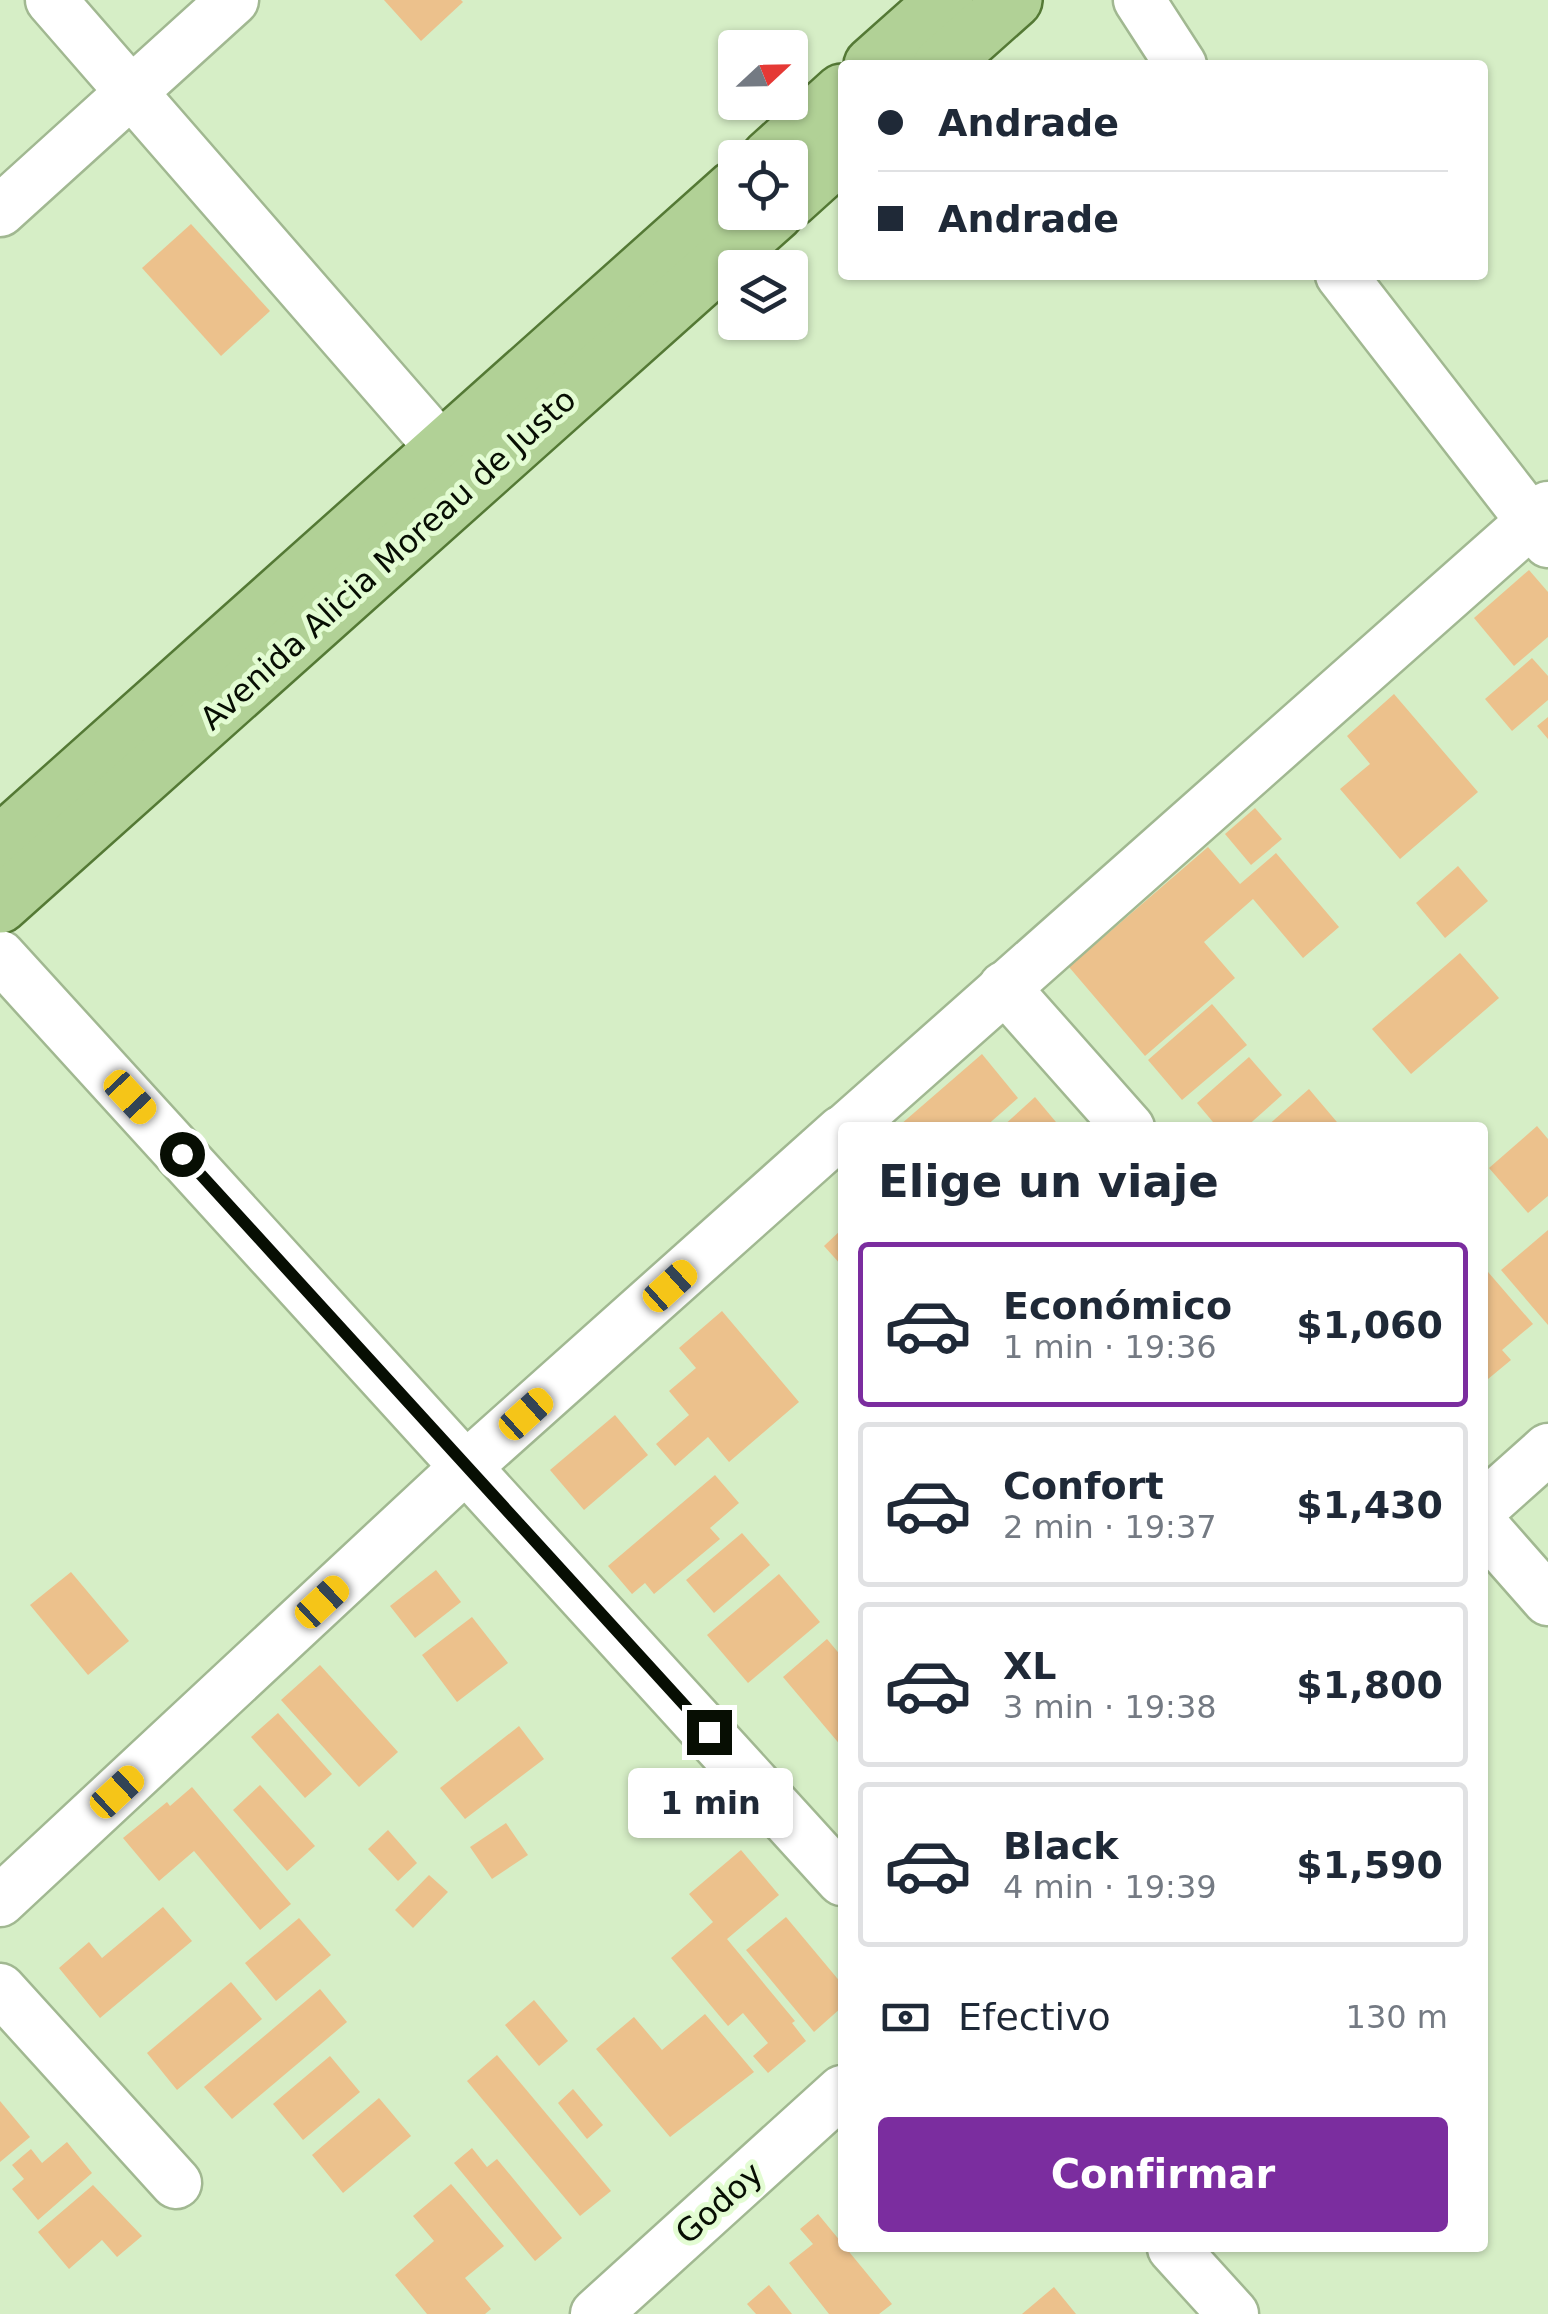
<!DOCTYPE html>
<html lang="es">
<meta charset="utf-8">
<style>
body{margin:0;font-family:"DejaVu Sans",sans-serif;background:#f6f6f7;color:#1f2937;height:100vh;display:flex;flex-direction:column;font-size:38px;white-space:nowrap}
*{box-sizing:border-box;margin:0}
p{font-size:32px;color:#747a83}
.icon{flex:none;width:55px;height:55px;fill:none;stroke:currentColor;stroke-width:2;stroke-linecap:round;stroke-linejoin:round}
.map{position:relative;flex:1;overflow:hidden}
.details{position:absolute;left:838px;top:1122px;width:650px;height:1130px;display:flex;flex-direction:column;background:#fff;border-radius:10px;box-shadow:0 2px 8px #0004}
.details>*{flex:none}
.banner{position:absolute;left:838px;top:60px;width:650px;height:220px;border-radius:10px;box-shadow:0 2px 8px #0004;display:grid;align-content:center;height:220px;padding:0 40px;background:#fff}
.needle{width:65px;rotate:68deg}
.tools{position:absolute;left:718px;top:30px;display:grid;gap:20px}
.tools a{display:grid;place-items:center;width:90px;height:90px;border-radius:10px;background:#fff;box-shadow:0 2px 8px #0004;font-size:50px}
.end{position:absolute;width:45px;height:45px;margin:-22px;border:12px solid #070e03;background:#fff;box-shadow:0 0 0 5px #fff}
.from{border-radius:50%}
.bubble{position:absolute;height:70px;border-radius:10px;background:#fff;box-shadow:0 2px 8px #0004;font-size:32px;font-weight:600;line-height:70px;text-align:center}
.car{position:absolute;width:30px;height:60px;margin:-30px -15px;border-radius:12px;box-shadow:0 0 8px 2px #0007;background:linear-gradient(#f5c518 24%,#345 0 40%,#f5c518 0 76%,#345 0 86%,#f5c518 0)}
.banner b{display:flex;align-items:center;gap:35px;height:95px;font-size:38px}
.banner b+b{border-top:2px solid #e0e1e3}
.banner i{width:25px;height:25px;background:#1f2937}
ul{padding:0;list-style:none}
li{display:flex;align-items:center;gap:30px;height:165px;margin:0 20px 15px;padding:0 20px;border:5px solid #e0e1e3;border-radius:10px}
li div{flex:1}
li b{display:block;font-size:38px}
li em{font-style:normal;font-weight:600}
li.on{border-color:#7b2d9f}
li>.icon{width:90px;height:90px;stroke-width:1.5}
h2{padding:0 40px;font-size:45px;line-height:120px}
.pay{display:flex;align-items:center;gap:25px;height:110px;padding:0 40px;font-size:38px}
.pay p{margin-inline-start:auto}
.primary-button{display:flex;gap:20px;margin-top:auto;padding:20px 40px}
.primary-button a{flex:1;height:115px;border-radius:10px;background:#7b2d9f;color:#fff;font-size:40px;font-weight:600;line-height:115px;text-align:center}
.map>svg:first-child{display:block}
.building{fill:#ecc18c}
.lines{fill:none;stroke-linecap:round;stroke-linejoin:round}
.minor-casing{stroke:#a1b891;stroke-width:55}
.major-casing{stroke:#547935;stroke-width:60}
.minor{stroke:#fff;stroke-width:50}
.major{stroke:#b1d196;stroke-width:55}
.route{stroke:#070e03;stroke-width:12}
.labels{text-anchor:middle;stroke-width:10;stroke-linejoin:round;paint-order:stroke}
.street-label{font-size:32px;fill:#070e03;stroke:#e3fcd3}
</style>
<div class="map">
<svg width="1548" height="2314" viewBox="0 0 1548 2314">
<rect width="100%" height="100%" fill="#d6eec6"/>
<g class="building">
<polygon points="384,0 461,0 463,2 421,41"/>
<polygon points="191,224 270,311 221,356 142,268"/>
<polygon points="1529,570 1548,592 1548,637 1514,666 1474,618"/>
<polygon points="1532,658 1548,676 1548,700 1512,731 1485,699"/>
<polygon points="1394,694 1478,792 1400,859 1340,789 1370,764 1347,736"/>
<polygon points="1548,717 1548,739 1537,726"/>
<polygon points="1255,808 1282,839 1251,865 1225,834"/>
<polygon points="1208,847 1240,884 1276,853 1339,927 1303,958 1253,899 1204,942 1235,978 1145,1056 1069,967"/>
<polygon points="1458,866 1488,901 1445,938 1416,903"/>
<polygon points="1460,953 1499,998 1411,1074 1372,1029"/>
<polygon points="1212,1004 1247,1045 1182,1100 1148,1060"/>
<polygon points="982,1054 1018,1098 984,1128 903,1128 900,1125"/>
<polygon points="1249,1057 1282,1095 1245,1128 1218,1128 1197,1103"/>
<polygon points="1309,1089 1342,1128 1265,1128"/>
<polygon points="1035,1097 1061,1128 1001,1128"/>
<polygon points="1537,1126 1548,1139 1548,1196 1528,1213 1489,1168"/>
<polygon points="842,1229 842,1266 824,1246"/>
<polygon points="1548,1230 1548,1325 1501,1270"/>
<polygon points="1482,1265 1533,1324 1502,1350 1511,1360 1482,1384"/>
<polygon points="722,1311 799,1402 729,1462 708,1437 675,1466 656,1444 689,1415 669,1391 696,1368 679,1348"/>
<polygon points="615,1415 648,1455 584,1510 550,1470"/>
<polygon points="715,1475 739,1503 710,1528 720,1539 654,1594 645,1583 632,1594 608,1566"/>
<polygon points="742,1533 770,1565 714,1613 686,1580"/>
<polygon points="436,1570 461,1602 415,1638 390,1606"/>
<polygon points="71,1572 129,1641 88,1675 30,1605"/>
<polygon points="779,1574 820,1622 748,1683 707,1635"/>
<polygon points="472,1617 508,1663 457,1702 422,1655"/>
<polygon points="827,1639 842,1657 842,1747 783,1677"/>
<polygon points="320,1665 398,1752 359,1787 281,1700"/>
<polygon points="278,1713 332,1774 305,1798 251,1737"/>
<polygon points="519,1726 544,1759 465,1819 440,1788"/>
<polygon points="260,1785 315,1846 287,1871 233,1810"/>
<polygon points="192,1787 291,1904 260,1930 194,1851 159,1881 123,1838 167,1802 170,1806"/>
<polygon points="506,1823 528,1855 492,1879 470,1847"/>
<polygon points="388,1830 417,1863 398,1881 368,1849"/>
<polygon points="741,1850 779,1895 727,1939 795,2021 792,2023 806,2041 768,2073 753,2056 768,2043 743,2013 728,2026 671,1958 713,1922 689,1894"/>
<polygon points="429,1875 448,1892 413,1928 395,1910"/>
<polygon points="163,1907 192,1941 100,2018 59,1968 89,1942 102,1958"/>
<polygon points="786,1917 842,1984 842,2007 814,2032 746,1950"/>
<polygon points="299,1918 331,1955 276,2001 245,1963"/>
<polygon points="231,1982 262,2019 177,2090 147,2053"/>
<polygon points="320,1989 347,2022 232,2119 204,2087"/>
<polygon points="534,2000 568,2041 539,2066 505,2025"/>
<polygon points="705,2014 754,2072 670,2137 596,2049 634,2017 662,2050"/>
<polygon points="497,2055 611,2191 580,2216 467,2081"/>
<polygon points="330,2056 360,2092 303,2140 273,2104"/>
<polygon points="573,2089 603,2125 587,2139 558,2103"/>
<polygon points="379,2098 411,2136 343,2193 312,2155"/>
<polygon points="0,2101 30,2137 0,2162"/>
<polygon points="67,2142 92,2173 38,2220 12,2189 24,2179 12,2165 31,2149 42,2163"/>
<polygon points="472,2148 487,2167 497,2159 562,2238 535,2261 454,2163"/>
<polygon points="451,2184 504,2246 465,2278 491,2309 485,2314 427,2314 395,2275 434,2241 413,2216"/>
<polygon points="93,2185 142,2236 117,2257 102,2240 69,2269 38,2232"/>
<polygon points="818,2214 892,2304 879,2314 829,2314 789,2263 813,2244 800,2229"/>
<polygon points="769,2285 792,2314 756,2314 747,2304"/>
<polygon points="1054,2287 1076,2314 1022,2314"/>
</g>
<g class="lines">
<defs>
<g id="minor">
<polyline points="51,0 442,449"/>
<polyline points="1139,0 1181,65"/>
<polyline points="0,211 233,0"/>
<polyline points="1341,275 1548,542"/>
<polyline points="0,956 842,1880"/>
<polyline points="1004,987 1129,1128"/>
<polyline points="847,1128 1548,507"/>
<polyline points="1482,1508 1548,1449"/>
<polyline points="1482,1525 1548,1600"/>
<polyline points="0,1901 468,1465 842,1131"/>
<polyline points="0,1989 176,2183"/>
<polyline points="1173,2248 1233,2314"/>
<polyline points="596,2314 842,2091"/>
</g>
<g id="major">
<polyline points="872,65 945,0"/>
<polyline points="941,65 1014,0"/>
<polyline points="769,158 842,92"/>
<polyline points="790,200 842,153"/>
<polyline points="0,844 735,188"/>
<polyline points="0,905 776,212"/>
</g>
</defs>
<use href="#minor" class="minor-casing"/>
<use href="#major" class="major-casing"/>
<use href="#minor" class="minor"/>
<use href="#major" class="major"/>
</g>
<g class="lines">
<polyline class="route" points="182,1154 709,1732"/>
</g>
<g class="labels">
<g class="street-label">
<text transform="translate(388 559) rotate(-42)" y="11">Avenida Alicia Moreau de Justo</text>
<text transform="translate(719 2203) rotate(-42)" y="11">Godoy</text>
</g>
</g>
</svg>
<div class="tools">
<a><svg class="needle" viewBox="-14 -14 28 28"><path d="M0-13l5 13h-10z" fill="#e53935"/><path d="M0 13l5-13h-10z" fill="#747a83"/></svg></a>
<a><svg class="icon" aria-label="locate" viewBox="0 0 24 24"><circle cx="12" cy="12" r="6"/><path d="M12 2v4M12 18v4M2 12h4M18 12h4"/></svg></a>
<a><svg class="icon" aria-label="layers" viewBox="0 0 24 24"><path d="M12 4l9 5-9 5-9-5zM3 14l9 5 9-5"/></svg></a>
</div>
<i class="end from" style="left:182px;top:1154px"></i>
<i class="end" style="left:709px;top:1732px"></i>
<div class="bubble" style="left:628px;top:1768px;width:165px">1 min</div>
<i class="car" style="left:130px;top:1097px;rotate:137deg"></i>
<i class="car" style="left:670px;top:1286px;rotate:48deg"></i>
<i class="car" style="left:526px;top:1414px;rotate:48deg"></i>
<i class="car" style="left:322px;top:1602px;rotate:47deg"></i>
<i class="car" style="left:117px;top:1792px;rotate:47deg"></i>
<div class="banner">
<b><i class="from"></i>Andrade</b>
<b><i></i>Andrade</b>
</div>
<section class="details">
<h2>Elige un viaje</h2>
<ul>
<li class="on"><svg class="icon" aria-label="car" viewBox="0 0 24 24"><path d="M5 17H2v-5l4-1 3-4h7l3 4 3 1v5h-3M9 17h6M6 11h13"/><circle cx="7" cy="17" r="2"/><circle cx="17" cy="17" r="2"/></svg><div><b>Económico</b><p>1 min · 19:36</p></div><em>$1,060</em></li>
<li><svg class="icon" aria-label="car" viewBox="0 0 24 24"><path d="M5 17H2v-5l4-1 3-4h7l3 4 3 1v5h-3M9 17h6M6 11h13"/><circle cx="7" cy="17" r="2"/><circle cx="17" cy="17" r="2"/></svg><div><b>Confort</b><p>2 min · 19:37</p></div><em>$1,430</em></li>
<li><svg class="icon" aria-label="car" viewBox="0 0 24 24"><path d="M5 17H2v-5l4-1 3-4h7l3 4 3 1v5h-3M9 17h6M6 11h13"/><circle cx="7" cy="17" r="2"/><circle cx="17" cy="17" r="2"/></svg><div><b>XL</b><p>3 min · 19:38</p></div><em>$1,800</em></li>
<li><svg class="icon" aria-label="car" viewBox="0 0 24 24"><path d="M5 17H2v-5l4-1 3-4h7l3 4 3 1v5h-3M9 17h6M6 11h13"/><circle cx="7" cy="17" r="2"/><circle cx="17" cy="17" r="2"/></svg><div><b>Black</b><p>4 min · 19:39</p></div><em>$1,590</em></li>
</ul>
<div class="pay"><svg class="icon" aria-label="cash" viewBox="0 0 24 24"><path d="M3 7h18v10H3z"/><circle cx="12" cy="12" r="2"/></svg>Efectivo<p>130 m</p></div>
<div class="primary-button"><a>Confirmar</a></div>
</section>
</div>
